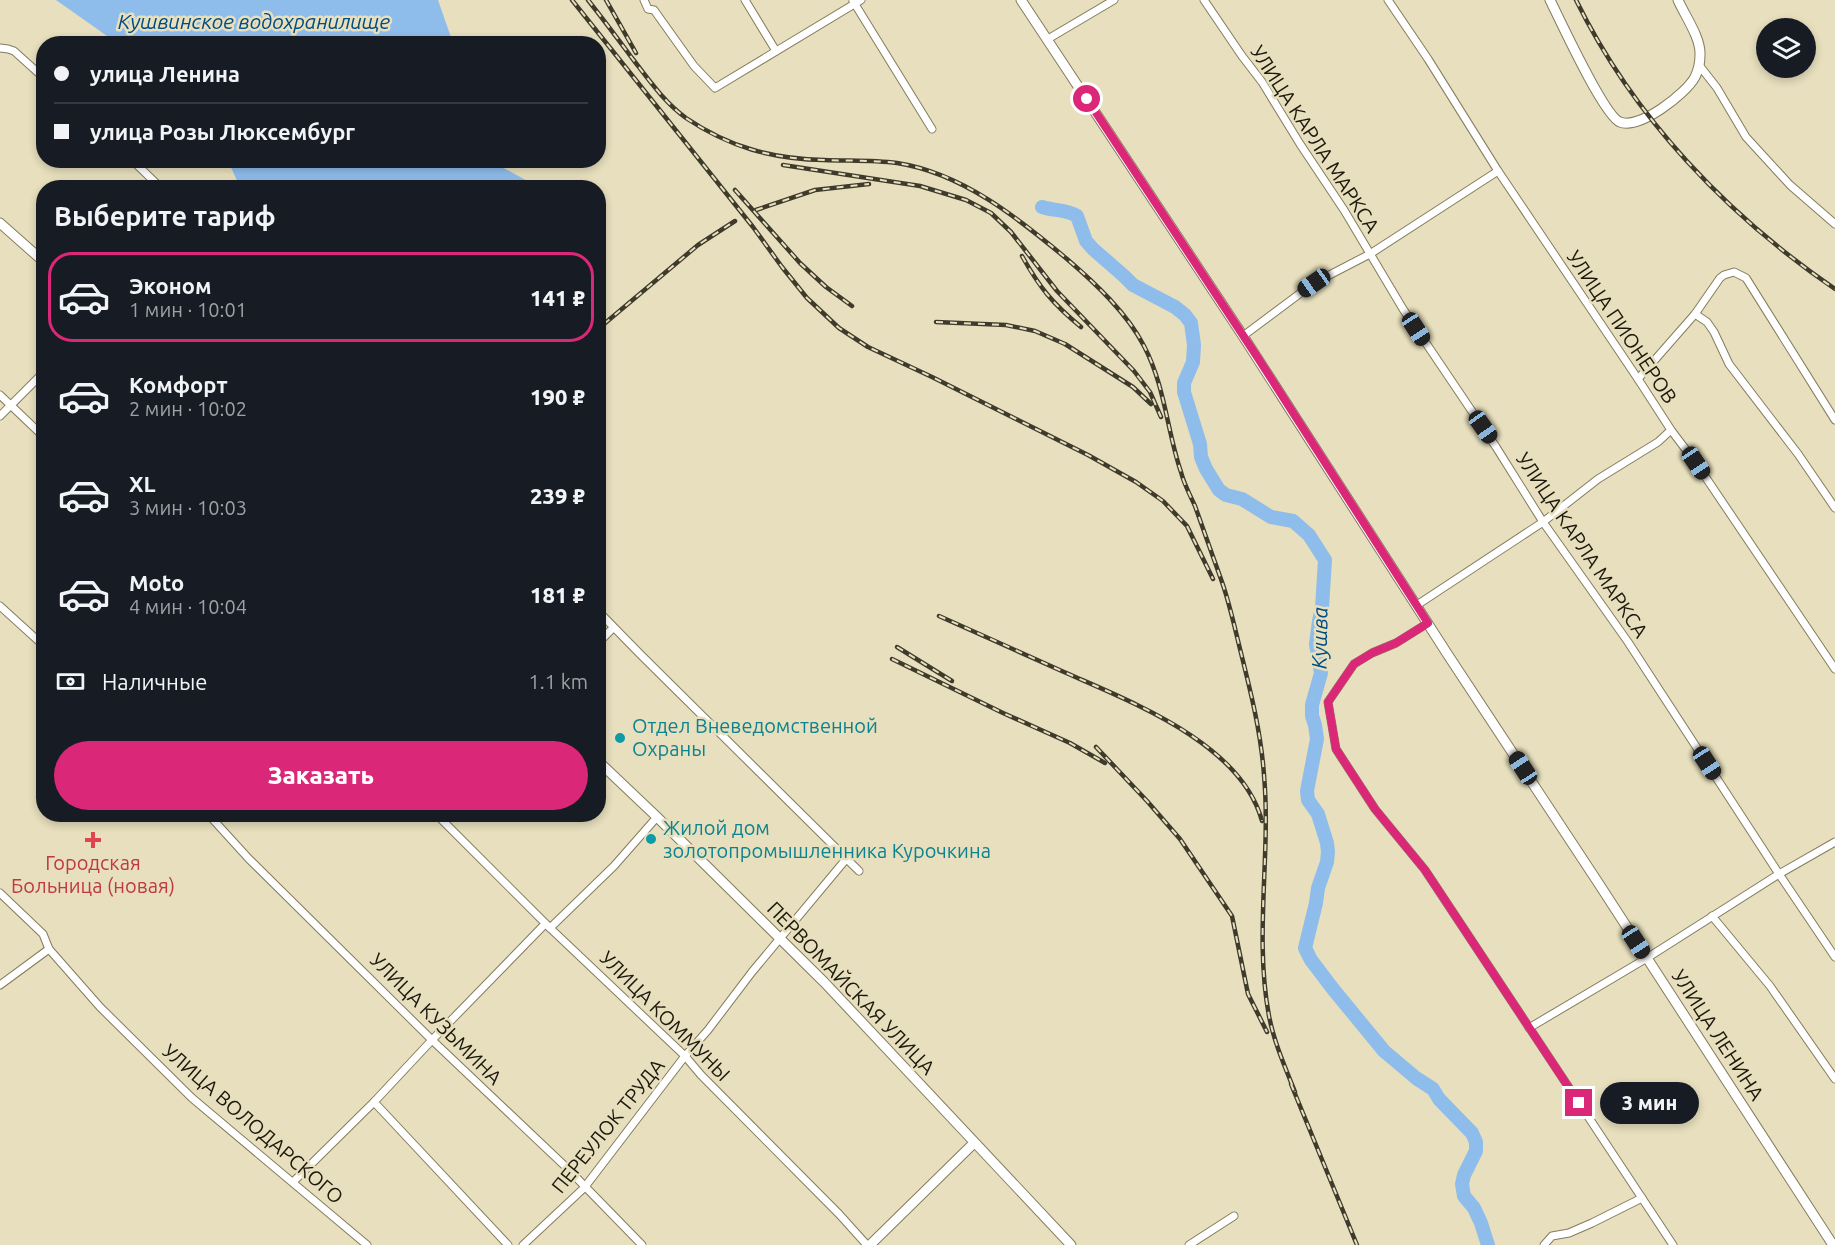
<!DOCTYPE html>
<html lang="ru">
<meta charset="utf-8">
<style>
body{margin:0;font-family:Ubuntu,sans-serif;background:#242831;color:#f1f3f6;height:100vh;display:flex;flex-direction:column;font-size:22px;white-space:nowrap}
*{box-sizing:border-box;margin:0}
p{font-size:20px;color:#9ea1a6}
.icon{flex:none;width:33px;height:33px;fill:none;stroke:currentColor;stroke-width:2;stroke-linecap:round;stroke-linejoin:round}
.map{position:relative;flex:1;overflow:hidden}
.drawer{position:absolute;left:36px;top:180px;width:570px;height:642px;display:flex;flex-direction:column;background:#171b24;border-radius:24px;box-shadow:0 3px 9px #0003}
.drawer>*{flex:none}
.hud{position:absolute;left:36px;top:36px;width:570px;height:132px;border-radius:24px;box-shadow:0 3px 9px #0003;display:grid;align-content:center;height:132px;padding:0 18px;background:#171b24}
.tools{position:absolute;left:1756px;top:18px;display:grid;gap:12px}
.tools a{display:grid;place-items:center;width:60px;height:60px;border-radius:50%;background:#171b24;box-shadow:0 3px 9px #0003;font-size:30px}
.end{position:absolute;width:27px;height:27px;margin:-14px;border:8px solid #db2777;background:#fff;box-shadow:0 0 0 3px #fff}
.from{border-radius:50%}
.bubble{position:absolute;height:42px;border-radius:21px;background:#171b24;box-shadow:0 3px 9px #0003;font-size:20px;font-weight:800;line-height:42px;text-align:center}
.car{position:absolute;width:18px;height:36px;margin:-18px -9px;border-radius:8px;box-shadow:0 0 4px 2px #0007;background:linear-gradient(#222 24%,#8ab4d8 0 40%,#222 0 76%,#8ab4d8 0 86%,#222 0)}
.hud b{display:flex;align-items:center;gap:21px;height:57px;font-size:22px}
.hud b+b{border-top:2px solid #363941}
.hud i{width:15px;height:15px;background:#f1f3f6}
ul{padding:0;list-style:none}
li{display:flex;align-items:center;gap:18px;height:90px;margin:0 12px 9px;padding:0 6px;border:3px solid transparent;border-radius:24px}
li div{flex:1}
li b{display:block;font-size:22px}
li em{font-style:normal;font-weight:800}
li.current{border-color:#db2777}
li>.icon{width:54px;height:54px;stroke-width:1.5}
h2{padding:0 18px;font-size:27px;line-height:72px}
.pay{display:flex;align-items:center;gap:15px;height:66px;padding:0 18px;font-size:22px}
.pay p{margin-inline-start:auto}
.cta{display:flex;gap:12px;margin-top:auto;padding:12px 18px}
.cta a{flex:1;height:69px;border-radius:36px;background:#db2777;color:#fff;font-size:24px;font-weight:800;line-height:69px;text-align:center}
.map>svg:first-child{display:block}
.water{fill:#8fbdeb}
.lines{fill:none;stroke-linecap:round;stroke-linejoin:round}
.river{stroke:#8fbdeb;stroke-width:14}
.street-casing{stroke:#847c5e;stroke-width:9}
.secondary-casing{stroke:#847c5e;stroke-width:11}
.street{stroke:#fff;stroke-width:7}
.secondary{stroke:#fff;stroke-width:9}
.rail-casing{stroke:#3f3b2c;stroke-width:4.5}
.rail{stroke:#e7dfbd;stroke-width:2;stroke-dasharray:7;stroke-linecap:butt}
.route{stroke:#db2777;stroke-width:8}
.culture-dot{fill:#0f9aa8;stroke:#e7dfbd;stroke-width:2}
.health-dot{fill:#e0444e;stroke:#e7dfbd;stroke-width:2}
.labels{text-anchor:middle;stroke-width:5;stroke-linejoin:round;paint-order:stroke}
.street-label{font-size:20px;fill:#1b180c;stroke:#e7dfbd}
.culture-label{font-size:20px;fill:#0d838f;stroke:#e7dfbd;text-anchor:start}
.health-label{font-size:20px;fill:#be3a42;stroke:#e7dfbd}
.water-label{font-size:21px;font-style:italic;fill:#004c83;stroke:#e7dfbd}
</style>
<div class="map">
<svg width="1835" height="1245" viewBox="0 0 1835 1245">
<rect width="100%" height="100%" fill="#e7dfbd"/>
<g class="water">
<polygon points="56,0 438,0 453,43 117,43"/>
<polygon points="228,161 497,161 500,166 533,184 532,188 240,187"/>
</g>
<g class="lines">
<path class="river" d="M1042,207C1054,211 1066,209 1077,216L1086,241L1093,249L1124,276L1133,285L1175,307L1185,315L1191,323L1194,345L1193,362L1184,383V392L1200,444L1201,457L1206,469L1219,490L1226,495L1242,499L1271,517L1293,521L1309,535L1325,560L1322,608L1319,621L1316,644L1321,673L1312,705V716L1315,725L1317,739L1307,791L1308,800L1318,814L1327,843L1328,852L1327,862L1318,888L1316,903L1305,948L1311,960L1333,989L1384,1051L1416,1078L1433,1089L1439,1099L1472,1133L1476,1142V1151L1464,1175L1462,1184L1464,1196L1474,1208L1481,1223L1488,1245"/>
<defs>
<g id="street">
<polyline points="644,0 648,9 654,10 694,66 715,88 861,0"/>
<polyline points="745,0 776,51"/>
<polyline points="1204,0 1242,56 1262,82 1300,144 1344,210 1403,309 1496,447 1543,522 1628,642 1779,874 1835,957"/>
<polyline points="1388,0 1428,59 1498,171 1638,379 1671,430 1696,463 1835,669"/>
<polyline points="853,1 932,129"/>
<polyline points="1048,39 1114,0"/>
<polyline points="0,48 8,49 14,51 44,78"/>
<polyline points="1699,65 1717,88 1746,137 1790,185 1835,224"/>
<polyline points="132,160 161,188"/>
<polyline points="1695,314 1707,322 1714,332 1729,364 1798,454 1835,508"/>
<polyline points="1243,336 1314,283 1370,254 1498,171"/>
<polyline points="1638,379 1695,314 1720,278 1724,275 1734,272 1746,278 1835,420"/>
<polyline points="0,395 44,437"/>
<polyline points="0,416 44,372"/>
<polyline points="1417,605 1543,522 1598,479 1658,442 1671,430"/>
<polyline points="0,606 44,646"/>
<polyline points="598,611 640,654 859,871"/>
<polyline points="1428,623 1396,643 1372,653 1354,664 1328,702 1336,749 1375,809 1425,870 1673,1245"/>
<polyline points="598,643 613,628"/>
<polyline points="208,814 249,859 432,1040 567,1168 642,1245"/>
<polyline points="436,814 550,928 685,1056 701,1075 839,1214 867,1245"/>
<polyline points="0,893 43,934 49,949 100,1007 192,1098 367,1245"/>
<polyline points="1712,916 1770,986 1835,1079"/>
<polyline points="550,928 614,866 657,817"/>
<polyline points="0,985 49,949"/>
<polyline points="1529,1028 1647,958 1779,874 1835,842"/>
<polyline points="374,1102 508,1245"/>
<polyline points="293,1182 374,1102 432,1040 545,924"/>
<polyline points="523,1245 584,1188 685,1056 708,1030 752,972 847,858"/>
<polyline points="1189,1245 1234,1216"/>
<polyline points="1544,1245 1552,1236 1569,1233 1592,1223 1642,1198"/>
</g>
<g id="secondary">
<polyline points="1021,0 1243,336 1448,655 1599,884 1833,1245"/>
<path d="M1550,0C1560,20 1604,116 1620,122C1639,130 1686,94 1695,77C1698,71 1700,62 1700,55C1701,38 1685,16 1678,0"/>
<polyline points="0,223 44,262"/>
<polyline points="598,761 657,817 825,983 1071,1245"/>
<polyline points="870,1245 974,1143"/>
</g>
</defs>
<use href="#street" class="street-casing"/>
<use href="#secondary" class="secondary-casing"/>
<use href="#street" class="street"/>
<use href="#secondary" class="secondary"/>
<defs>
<g id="rail">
<polyline points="572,0 753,227 782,267 807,298 839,328 868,347 932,377 1088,455 1136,482 1163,501 1187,526 1213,579"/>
<path d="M588,0C603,19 618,39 632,58C649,80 664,102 686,118C729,147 772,159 824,160C848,161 873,160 897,163C962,173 1018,218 1067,259C1095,283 1127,313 1144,346C1165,386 1167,431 1181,472C1184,484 1190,495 1195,506C1204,531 1213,557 1222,582C1230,605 1235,629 1241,653C1251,693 1261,733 1264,775C1271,855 1254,936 1269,1016C1274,1042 1285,1067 1295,1092"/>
<polyline points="606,0 636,53"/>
<path d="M1576,0C1634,118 1727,215 1835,289"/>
<polyline points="783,165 920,186 966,200 991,213 1011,232 1057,291 1134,371 1150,392 1161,417"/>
<polyline points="735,190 800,263 826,287 852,306"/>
<polyline points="756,210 815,190 869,184"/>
<path d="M1022,256C1040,288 1052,303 1081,327"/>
<polyline points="936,322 1006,325 1035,331 1065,344 1133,387 1151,404"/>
<polyline points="604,324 698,245 735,221"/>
<path d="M939,616C980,634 1022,653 1064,672C1131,702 1241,743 1262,821"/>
<polyline points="897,647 952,681"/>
<polyline points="892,659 1003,713 1070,743 1105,763"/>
<polyline points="1096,747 1147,801 1180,839 1232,916 1248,994 1267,1032"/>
<polyline points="1291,1084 1357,1245"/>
</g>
</defs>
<use href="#rail" class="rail-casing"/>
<use href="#rail" class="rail"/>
</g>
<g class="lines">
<polyline class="route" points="1087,99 1256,355 1428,623 1396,643 1372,653 1354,664 1328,702 1336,749 1375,809 1425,870 1579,1103"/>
</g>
<g class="culture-dot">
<circle cx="620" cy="738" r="6"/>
<circle cx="651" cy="839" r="6"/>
</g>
<path class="health-dot" d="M90 831h6v6h6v6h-6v6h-6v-6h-6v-6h6z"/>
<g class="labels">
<g class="street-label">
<text transform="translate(1315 139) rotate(57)" y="7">УЛИЦА КАРЛА МАРКСА</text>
<text transform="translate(1622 327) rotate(56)" y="7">УЛИЦА ПИОНЕРОВ</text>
<text transform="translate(1582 545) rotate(56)" y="7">УЛИЦА КАРЛА МАРКСА</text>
<text transform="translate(851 988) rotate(46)" y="7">ПЕРВОМАЙСКАЯ УЛИЦА</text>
<text transform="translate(665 1016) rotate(45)" y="7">УЛИЦА КОММУНЫ</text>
<text transform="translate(436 1019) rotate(45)" y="7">УЛИЦА КУЗЬМИНА</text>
<text transform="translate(1718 1035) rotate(57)" y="7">УЛИЦА ЛЕНИНА</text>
<text transform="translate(253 1124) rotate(41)" y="7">УЛИЦА ВОЛОДАРСКОГО</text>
<text transform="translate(608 1126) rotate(-51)" y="7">ПЕРЕУЛОК ТРУДА</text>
</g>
<g class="culture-label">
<text x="632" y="733">Отдел Вневедомственной<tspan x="632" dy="23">Охраны</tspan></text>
<text x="663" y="835">Жилой дом<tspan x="663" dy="23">золотопромышленника Курочкина</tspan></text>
</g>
<g class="health-label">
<text x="93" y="870">Городская<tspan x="93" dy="23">Больница (новая)</tspan></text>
</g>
<g class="water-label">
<text x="254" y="29">Кушвинское водохранилище</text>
<text transform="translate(1320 638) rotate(-89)" y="7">Кушва</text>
</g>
</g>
</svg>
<div class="tools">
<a><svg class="icon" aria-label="layers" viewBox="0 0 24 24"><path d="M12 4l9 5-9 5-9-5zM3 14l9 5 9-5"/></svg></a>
</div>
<i class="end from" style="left:1087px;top:99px"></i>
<i class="end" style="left:1579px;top:1103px"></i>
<div class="bubble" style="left:1600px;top:1082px;width:99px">3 мин</div>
<i class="car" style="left:1314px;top:283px;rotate:235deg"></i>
<i class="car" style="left:1416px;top:329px;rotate:147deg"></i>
<i class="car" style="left:1483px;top:427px;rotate:145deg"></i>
<i class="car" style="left:1696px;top:463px;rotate:146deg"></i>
<i class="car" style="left:1707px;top:763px;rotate:147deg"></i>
<i class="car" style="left:1523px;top:768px;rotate:327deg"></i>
<i class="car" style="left:1636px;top:942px;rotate:147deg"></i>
<div class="hud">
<b><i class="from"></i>улица Ленина</b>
<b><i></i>улица Розы Люксембург</b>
</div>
<section class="drawer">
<h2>Выберите тариф</h2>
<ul>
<li class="current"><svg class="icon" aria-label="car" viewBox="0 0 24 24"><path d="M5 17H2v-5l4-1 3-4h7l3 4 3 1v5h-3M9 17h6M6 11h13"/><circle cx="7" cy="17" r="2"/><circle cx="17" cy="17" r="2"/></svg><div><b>Эконом</b><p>1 мин · 10:01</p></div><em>141 ₽</em></li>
<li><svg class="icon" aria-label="car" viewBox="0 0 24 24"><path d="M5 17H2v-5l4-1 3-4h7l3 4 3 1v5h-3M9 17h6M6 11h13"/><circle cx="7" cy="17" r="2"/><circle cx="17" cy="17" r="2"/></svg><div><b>Комфорт</b><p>2 мин · 10:02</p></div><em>190 ₽</em></li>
<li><svg class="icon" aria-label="car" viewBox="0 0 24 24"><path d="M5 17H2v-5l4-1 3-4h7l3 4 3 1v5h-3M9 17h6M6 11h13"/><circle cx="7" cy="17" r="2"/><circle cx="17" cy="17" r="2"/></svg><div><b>XL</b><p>3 мин · 10:03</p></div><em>239 ₽</em></li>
<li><svg class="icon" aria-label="car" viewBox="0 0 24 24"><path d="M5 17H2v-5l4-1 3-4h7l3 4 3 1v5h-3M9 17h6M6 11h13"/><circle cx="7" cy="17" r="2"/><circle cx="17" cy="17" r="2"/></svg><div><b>Moto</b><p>4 мин · 10:04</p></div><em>181 ₽</em></li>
</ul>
<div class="pay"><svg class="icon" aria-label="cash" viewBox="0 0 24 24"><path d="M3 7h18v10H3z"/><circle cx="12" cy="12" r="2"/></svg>Наличные<p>1.1 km</p></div>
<div class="cta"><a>Заказать</a></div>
</section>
</div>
